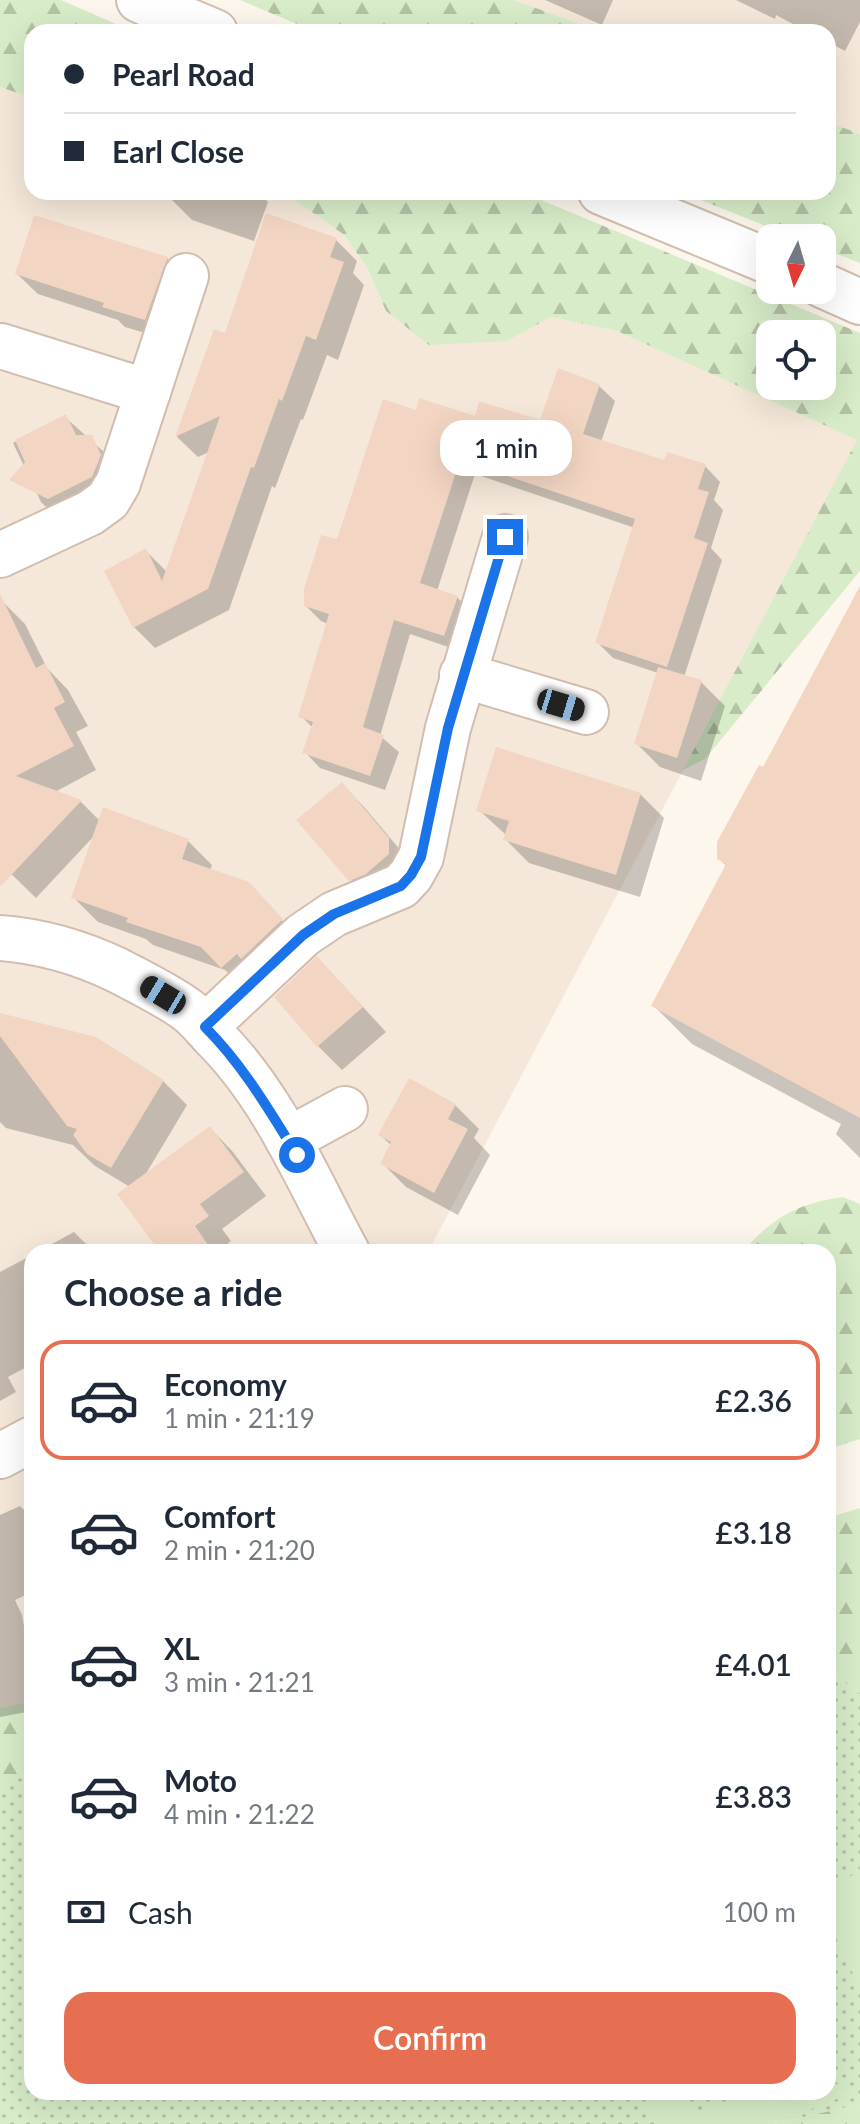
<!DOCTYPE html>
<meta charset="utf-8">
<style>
body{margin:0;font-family:Lato,sans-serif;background:#f2f2f3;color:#1f2937;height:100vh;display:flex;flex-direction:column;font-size:30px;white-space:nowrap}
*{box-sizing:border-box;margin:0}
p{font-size:26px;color:#747a83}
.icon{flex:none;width:44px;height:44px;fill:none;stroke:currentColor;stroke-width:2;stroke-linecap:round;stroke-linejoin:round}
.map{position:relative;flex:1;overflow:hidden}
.details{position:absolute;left:24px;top:1244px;width:812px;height:856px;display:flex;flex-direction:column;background:#fff;border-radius:24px;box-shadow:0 8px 32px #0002}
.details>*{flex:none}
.guide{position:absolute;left:24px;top:24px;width:812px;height:176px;border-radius:24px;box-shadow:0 8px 32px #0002;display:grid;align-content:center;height:176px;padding:0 40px;background:#fff}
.needle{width:52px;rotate:185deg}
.tools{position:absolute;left:756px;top:224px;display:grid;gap:16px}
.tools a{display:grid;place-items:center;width:80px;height:80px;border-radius:16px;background:#fff;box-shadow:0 8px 32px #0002;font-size:40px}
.end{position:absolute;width:36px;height:36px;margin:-18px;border:10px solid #1a73e8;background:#fff;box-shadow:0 0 0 4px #fff}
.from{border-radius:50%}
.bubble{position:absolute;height:56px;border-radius:24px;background:#fff;box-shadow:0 8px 32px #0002;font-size:26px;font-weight:600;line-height:56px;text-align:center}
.car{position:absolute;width:24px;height:48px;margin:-24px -12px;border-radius:10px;box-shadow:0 0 6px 2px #0007;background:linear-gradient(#222 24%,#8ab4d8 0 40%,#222 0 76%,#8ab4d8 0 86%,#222 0)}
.guide b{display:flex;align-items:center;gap:28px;height:76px;font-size:30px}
.guide b+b{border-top:2px solid #e0e1e3}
.guide i{width:20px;height:20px;background:#1f2937}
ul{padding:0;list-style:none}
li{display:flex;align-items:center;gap:24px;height:120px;margin:0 16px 12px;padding:0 24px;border:4px solid transparent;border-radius:24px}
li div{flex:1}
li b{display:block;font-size:30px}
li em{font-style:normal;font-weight:600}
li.selected{border-color:#e76f51}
li>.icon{width:72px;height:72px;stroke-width:1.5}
h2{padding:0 40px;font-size:36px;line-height:96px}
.pay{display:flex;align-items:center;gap:20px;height:88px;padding:0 40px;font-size:30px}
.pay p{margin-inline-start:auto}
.cta{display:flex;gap:16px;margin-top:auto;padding:16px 40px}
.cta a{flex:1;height:92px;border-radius:24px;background:#e76f51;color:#fff;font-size:32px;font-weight:600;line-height:92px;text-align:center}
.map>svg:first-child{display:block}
.residential{fill:#f5e8da}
.grass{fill:url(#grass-dots)}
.forest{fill:url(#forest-firs);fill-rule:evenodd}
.park{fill:#d8ecc9}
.shadow{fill:#0003}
.building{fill:#f3d5c3}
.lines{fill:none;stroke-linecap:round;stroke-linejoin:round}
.minor-casing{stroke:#d1beb0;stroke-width:48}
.minor{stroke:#fff;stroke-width:44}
.route{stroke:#1a73e8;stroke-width:10}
</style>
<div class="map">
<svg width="860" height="2124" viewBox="0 0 860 2124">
<defs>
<pattern id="grass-dots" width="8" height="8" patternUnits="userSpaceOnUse" patternTransform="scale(2)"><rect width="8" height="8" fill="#d8ecc9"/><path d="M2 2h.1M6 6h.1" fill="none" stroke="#b4c2a5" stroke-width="1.8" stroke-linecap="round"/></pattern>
<pattern id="forest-firs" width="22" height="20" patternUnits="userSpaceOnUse" patternTransform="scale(2)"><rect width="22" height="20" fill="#d8ecc9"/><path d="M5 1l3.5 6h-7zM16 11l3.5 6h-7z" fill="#b4c2a5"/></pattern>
</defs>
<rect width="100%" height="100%" fill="#fdf6ec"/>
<g class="residential">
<polygon points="514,0 860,0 860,134 828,122 828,32 601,32"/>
<polygon points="0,87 32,98 32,192 283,192 343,234 367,267 386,311 507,341 551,317 617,331 858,440 428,1252 32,1252 32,1691 27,1702 0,1708"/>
</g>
<polygon class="grass" points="828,1672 860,1693 860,2104 774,2124 0,2124 0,1792 16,1779 32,1775 32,2092 828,2092"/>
<g class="forest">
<polygon points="0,0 61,0 134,32 32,32 32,98 0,87"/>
<polygon points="240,0 514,0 601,32 316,32"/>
<polygon points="828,122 860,134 860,263 822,248 822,238 796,238 681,192 828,192"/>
<path d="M283,192H522L860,333V571L705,759L683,770L857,440L617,331L551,317L507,341L429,345L386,311L367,267L343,234ZM822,334V386H770V334Z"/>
<path d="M843,1197L860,1204V1439L828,1449V1252H743C772,1217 799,1203 843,1197Z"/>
<polygon points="860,1508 860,1693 828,1672 828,1518"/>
<polygon points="32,1691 32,1775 16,1779 0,1792 0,1708 27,1702"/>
<polygon points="860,2104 860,2124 774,2124"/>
</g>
<g class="park">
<polygon points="860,1869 860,1989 828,1921 828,1894"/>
<polygon points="828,2079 852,2093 794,2116 766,2124 655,2124 644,2092 684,2092 695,2112 761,2092 828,2092"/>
</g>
<g class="shadow">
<polygon points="545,0 613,0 602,25"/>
<polygon points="736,0 860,0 860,22 845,51 828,42 828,32 808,32 776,15 775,19"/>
<polygon points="170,192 258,192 268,202 254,241 192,220 168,196"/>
<polygon points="336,240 357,261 353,273 364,285 338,360 327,355 303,420 301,419 275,488 272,486 229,610 155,648 134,627 146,551 167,572 209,452 198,457 177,437 215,332 226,336"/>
<polygon points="167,258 187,279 165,339 125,327 118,320 38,294 17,274"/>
<polygon points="599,386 615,401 601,442 665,463 705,466 720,482 714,500 723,510 711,548 722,560 684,677 701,682 725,706 701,781 660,767 636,743 658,673 613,658 597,642 635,528 475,474 437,591 457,597 472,613 460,651 410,634 380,736 399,752 385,790 320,768 305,752 313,728 301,716 328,624 321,621 306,606 338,542 417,412 541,423"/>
<polygon points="65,417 115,462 65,526 41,502 13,443"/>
<polygon points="1,600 25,624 47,668 68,690 88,726 76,732 96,770 55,792 81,802 100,821 188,841 212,865 210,871 267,904 289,928 246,990 225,970 153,945 146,939 98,922 74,898 95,835 36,898 0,863 0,803 16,776 0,748"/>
<polygon points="860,638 860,1158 836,1134 841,1124 692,1044 653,1005 727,867 719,858 764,770"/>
<polygon points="342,784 365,808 412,864 374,904 350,879"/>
<polygon points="640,794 664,818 640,897 529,863 505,839 506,835 479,810"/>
<polygon points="341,983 386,1032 342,1070 318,1046"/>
<polygon points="0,1031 163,1081 187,1105 144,1177 210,1128 233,1152 266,1196 222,1229 231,1241 218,1252 163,1252 130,1187 95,1166 73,1145 6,1128 0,1122"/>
<polygon points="455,1105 479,1129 474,1138 490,1155 458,1215 406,1187 382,1163 392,1146 380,1135"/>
<polygon points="74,1232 92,1250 91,1252 37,1252"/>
<polygon points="32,1255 32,1364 8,1377 16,1392 0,1401 0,1272"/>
<polygon points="20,1506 32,1517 32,1592 15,1600 22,1615 32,1670 32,1711 0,1717 0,1515"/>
</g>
<g class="building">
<polygon points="266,213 337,238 330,257 344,262 316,340 306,336 282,401 279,399 254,468 251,467 208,589 133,628 104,571 146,548 162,581 220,416 175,437 214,329 225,333"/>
<polygon points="34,215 168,257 145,320 102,307 104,303 15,274"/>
<polygon points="558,368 600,384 583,434 664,460 667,452 706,464 698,489 709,492 694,538 708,543 667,667 595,643 635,519 460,460 420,583 458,596 444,636 394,620 363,727 384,735 370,776 302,753 313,722 298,717 329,614 304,606 304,589 321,535 337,539 383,399 416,410 419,398 475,416 479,401 540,420"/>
<polygon points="66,414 76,435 92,435 101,455 92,477 48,499 9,480 25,462 15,440"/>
<polygon points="860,586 860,1118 651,1006 726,864 717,859 717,842 759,765 763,767"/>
<polygon points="0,594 36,668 45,663 65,702 54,708 74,746 16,776 82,800 0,887"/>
<polygon points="658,667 702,680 677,758 634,744"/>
<polygon points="496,747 641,793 616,875 503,840 509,821 476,811"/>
<polygon points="342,782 389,838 389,854 366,874 349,881 296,820"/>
<polygon points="103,807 189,839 182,859 249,882 283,919 241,959 237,954 221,968 201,947 126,922 128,918 71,898"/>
<polygon points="317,956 363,1007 317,1047 274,997"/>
<polygon points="0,1013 96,1037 164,1080 111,1168 87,1154 73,1135 77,1129 67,1126 0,1036"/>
<polygon points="409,1078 456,1104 448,1119 468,1129 434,1193 380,1164 391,1142 378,1135"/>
<polygon points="210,1126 244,1172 200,1204 209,1216 195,1226 213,1252 160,1252 117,1194"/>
</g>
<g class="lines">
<defs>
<g id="minor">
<polyline points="139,0 215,32"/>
<polyline points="601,192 770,262"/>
<polyline points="822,285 860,302"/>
<polyline points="1,346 148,392"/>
<polyline points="0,555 90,513 108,500 118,483 186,276"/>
<polyline points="462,675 586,712"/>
<path d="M0,938C41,941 79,952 117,970C140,982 165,994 186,1009C196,1016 204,1026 212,1035C273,1095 307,1178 347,1252"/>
<polyline points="205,1027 303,935 334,914 401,886 411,875 421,857 448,728 505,537"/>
<polyline points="288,1140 345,1109"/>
<polyline points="0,1456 32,1439"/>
</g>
</defs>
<use href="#minor" class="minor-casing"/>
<use href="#minor" class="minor"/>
</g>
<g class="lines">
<path class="route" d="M297,1155C269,1110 243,1065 205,1027L303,935L334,914L401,886L411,875L421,857L448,728L505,537"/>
</g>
</svg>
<div class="tools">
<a><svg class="needle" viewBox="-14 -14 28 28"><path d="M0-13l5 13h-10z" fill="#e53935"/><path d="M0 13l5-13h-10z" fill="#747a83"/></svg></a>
<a><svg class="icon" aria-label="locate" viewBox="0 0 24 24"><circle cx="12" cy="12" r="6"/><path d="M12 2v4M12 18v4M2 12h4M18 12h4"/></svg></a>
</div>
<i class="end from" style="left:297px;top:1155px"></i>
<i class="end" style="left:505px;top:537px"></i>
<div class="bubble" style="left:440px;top:420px;width:132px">1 min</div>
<i class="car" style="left:561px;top:705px;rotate:107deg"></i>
<i class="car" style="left:163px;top:995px;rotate:301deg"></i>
<div class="guide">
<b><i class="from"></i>Pearl Road</b>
<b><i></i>Earl Close</b>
</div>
<section class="details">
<h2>Choose a ride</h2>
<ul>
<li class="selected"><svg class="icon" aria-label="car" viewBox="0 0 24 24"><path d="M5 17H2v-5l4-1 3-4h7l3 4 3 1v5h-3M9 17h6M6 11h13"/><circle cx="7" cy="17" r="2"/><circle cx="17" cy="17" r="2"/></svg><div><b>Economy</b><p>1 min · 21:19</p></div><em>£2.36</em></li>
<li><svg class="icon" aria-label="car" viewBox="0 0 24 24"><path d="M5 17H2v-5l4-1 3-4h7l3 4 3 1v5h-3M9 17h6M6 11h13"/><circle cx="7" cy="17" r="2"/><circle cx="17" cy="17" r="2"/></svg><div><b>Comfort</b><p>2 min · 21:20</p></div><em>£3.18</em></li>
<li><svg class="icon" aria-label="car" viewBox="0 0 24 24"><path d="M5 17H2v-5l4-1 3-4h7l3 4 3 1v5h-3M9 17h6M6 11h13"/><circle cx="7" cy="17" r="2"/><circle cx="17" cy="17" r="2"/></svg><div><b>XL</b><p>3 min · 21:21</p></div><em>£4.01</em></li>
<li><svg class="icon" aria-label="car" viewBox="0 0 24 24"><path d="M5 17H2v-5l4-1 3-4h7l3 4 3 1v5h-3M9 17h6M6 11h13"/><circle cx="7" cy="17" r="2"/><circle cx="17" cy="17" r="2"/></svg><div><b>Moto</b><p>4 min · 21:22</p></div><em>£3.83</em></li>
</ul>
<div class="pay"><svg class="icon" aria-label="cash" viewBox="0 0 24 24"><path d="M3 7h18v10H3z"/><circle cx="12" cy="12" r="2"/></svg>Cash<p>100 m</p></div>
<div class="cta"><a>Confirm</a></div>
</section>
</div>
